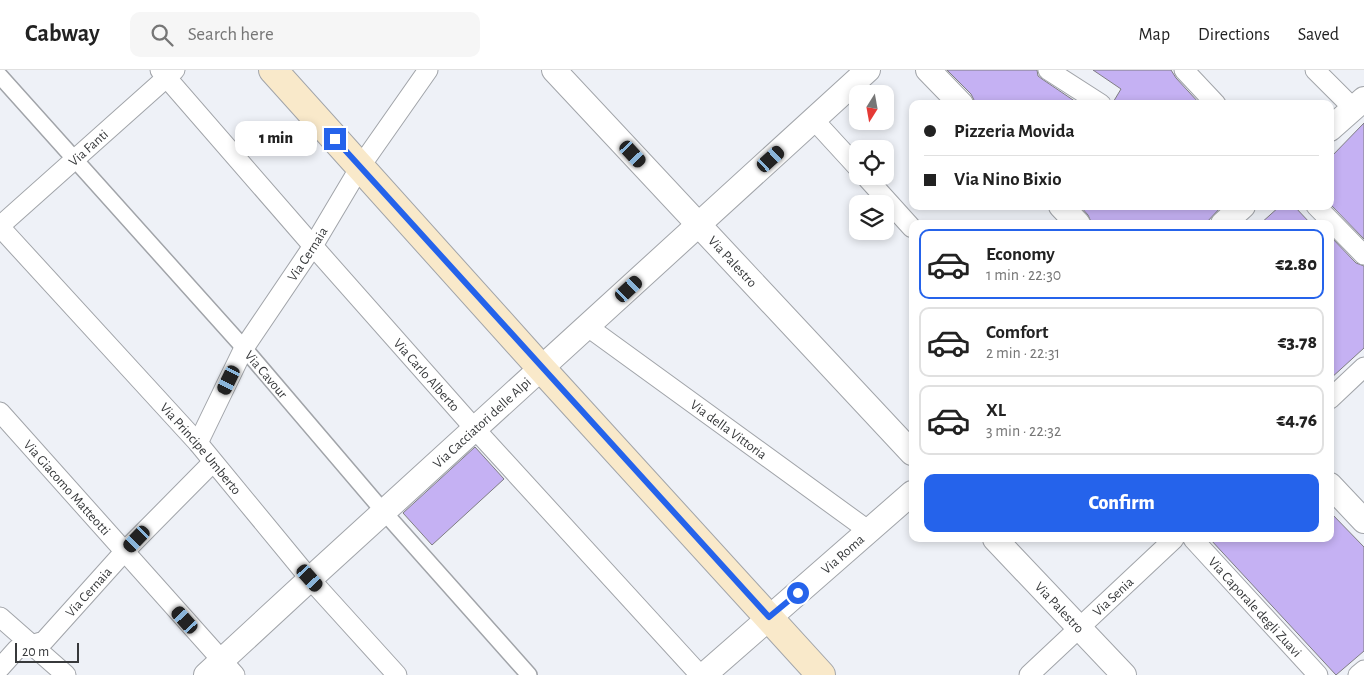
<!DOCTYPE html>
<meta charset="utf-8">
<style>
body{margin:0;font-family:"Alegreya Sans",sans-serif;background:#f6f6f6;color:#222;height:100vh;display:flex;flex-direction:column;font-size:19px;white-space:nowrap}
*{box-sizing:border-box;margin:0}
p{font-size:16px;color:#767676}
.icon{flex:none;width:28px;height:28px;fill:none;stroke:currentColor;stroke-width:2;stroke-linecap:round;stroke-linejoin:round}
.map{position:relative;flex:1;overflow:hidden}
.sheet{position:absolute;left:909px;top:150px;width:425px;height:322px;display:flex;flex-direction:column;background:#fff;border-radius:10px;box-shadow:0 2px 8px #0003}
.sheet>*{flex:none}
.top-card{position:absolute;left:909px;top:30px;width:425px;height:110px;border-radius:10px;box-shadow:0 2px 8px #0003;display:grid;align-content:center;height:110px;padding:0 15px;background:#fff}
.needle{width:32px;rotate:191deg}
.buttons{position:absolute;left:849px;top:15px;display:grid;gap:10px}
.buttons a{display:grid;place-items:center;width:45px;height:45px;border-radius:10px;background:#fff;box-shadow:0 2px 8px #0003;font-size:25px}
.scale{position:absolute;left:15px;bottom:12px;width:64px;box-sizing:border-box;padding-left:5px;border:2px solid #37393b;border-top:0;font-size:14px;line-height:18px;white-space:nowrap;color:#37393b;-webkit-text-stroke:4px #fff;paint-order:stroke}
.end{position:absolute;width:22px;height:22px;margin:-11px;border:6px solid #2563eb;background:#fff;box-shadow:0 0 0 2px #fff}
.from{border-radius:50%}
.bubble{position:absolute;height:35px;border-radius:10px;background:#fff;box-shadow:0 2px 8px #0003;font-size:16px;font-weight:800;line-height:35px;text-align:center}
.car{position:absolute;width:15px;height:30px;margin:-15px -8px;border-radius:6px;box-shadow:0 0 4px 1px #0007;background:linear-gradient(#222 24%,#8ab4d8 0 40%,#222 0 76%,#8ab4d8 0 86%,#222 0)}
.top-card b{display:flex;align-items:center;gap:18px;height:48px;font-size:19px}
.top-card b+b{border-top:1px solid #e0e0e0}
.top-card i{width:12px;height:12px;background:#222}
ul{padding:9px 0 0;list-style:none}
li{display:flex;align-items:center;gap:15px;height:70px;margin:0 10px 8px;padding:0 5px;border:2px solid #e0e0e0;border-radius:10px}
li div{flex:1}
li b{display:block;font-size:19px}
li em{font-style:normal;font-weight:800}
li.selected{border-color:#2563eb}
li>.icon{width:45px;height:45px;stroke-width:1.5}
.action{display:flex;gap:10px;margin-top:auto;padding:10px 15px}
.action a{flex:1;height:58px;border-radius:10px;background:#2563eb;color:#fff;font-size:20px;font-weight:800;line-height:58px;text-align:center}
header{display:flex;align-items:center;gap:30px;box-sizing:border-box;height:70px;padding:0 25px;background:#fff;border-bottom:1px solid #e0e0e0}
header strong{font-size:24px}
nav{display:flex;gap:28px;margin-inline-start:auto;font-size:18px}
.search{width:350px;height:45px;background:#f6f6f6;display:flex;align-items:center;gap:12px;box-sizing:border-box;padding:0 18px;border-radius:10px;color:#767676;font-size:19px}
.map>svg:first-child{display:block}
.building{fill:#c5b1f3;stroke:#7f7d83}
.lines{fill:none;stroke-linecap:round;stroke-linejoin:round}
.pedestrian-casing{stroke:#a1a4a9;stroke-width:18}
.minor-casing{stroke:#a1a4a9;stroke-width:21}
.tertiary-casing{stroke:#a1a4a9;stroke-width:26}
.secondary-casing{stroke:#a1a4a9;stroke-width:30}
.pedestrian{stroke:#fff;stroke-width:15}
.minor{stroke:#fff;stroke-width:19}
.tertiary{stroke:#fff;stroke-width:24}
.secondary{stroke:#f9e9ca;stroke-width:28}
.route{stroke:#2563eb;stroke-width:6}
.labels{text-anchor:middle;stroke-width:4;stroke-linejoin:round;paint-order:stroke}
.street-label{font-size:14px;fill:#37393b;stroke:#fff}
</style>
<header>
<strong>Cabway</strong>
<div class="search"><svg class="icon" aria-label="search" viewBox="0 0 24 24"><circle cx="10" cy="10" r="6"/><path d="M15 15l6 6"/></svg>Search here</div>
<nav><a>Map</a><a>Directions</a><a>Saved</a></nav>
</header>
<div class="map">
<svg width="1364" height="605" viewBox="0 0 1364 605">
<rect width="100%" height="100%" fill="#eef1f7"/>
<g class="building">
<polygon points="947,0 1037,0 1038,6 1042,9 1079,34 976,34 971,24"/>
<polygon points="1093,0 1171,0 1176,8 1200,34 1112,34 1121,19"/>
<polygon points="1364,53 1364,169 1330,134 1330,88"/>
<polygon points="1080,136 1222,136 1205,154 1092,154 1088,145"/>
<polygon points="1280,136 1294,136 1311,154 1260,154"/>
<polygon points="1330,166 1356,193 1364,196 1364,278 1330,309"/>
<polygon points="475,377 504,409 432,475 403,443"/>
<polygon points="1330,442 1364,477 1364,581 1336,605 1210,469 1330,469"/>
</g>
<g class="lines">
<defs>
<g id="pedestrian">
<path id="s1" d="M0,6L244,278L384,442L529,605"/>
</g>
<g id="minor">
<path id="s2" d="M160,0L313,176L475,359L700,605"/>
<polyline points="1048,0 1101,34"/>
<polyline points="1184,0 1216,34"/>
<polyline points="1315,0 1353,38"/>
<polyline points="814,50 858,98"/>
<polyline points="865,106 912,158"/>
<polyline points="1316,136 1364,185"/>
<path id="s3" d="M0,156L175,0"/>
<path id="s4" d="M0,157L198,373L310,509L397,605"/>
<path id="s5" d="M588,257L869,461"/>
<polyline points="1330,329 1364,297"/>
<path id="s6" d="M0,342L235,605"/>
<path id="s7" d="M198,373L244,278L313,176L360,97L428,0"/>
<path id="s8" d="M1193,469L1318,605"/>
<polyline points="0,547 66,605"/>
<path id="s9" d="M0,598L17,579L44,571L124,482L213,392"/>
<path id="s10" d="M1029,605L1174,469"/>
<polyline points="1358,605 1364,600"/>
</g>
<g id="tertiary">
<path id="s11" d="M554,0L912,383"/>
<polyline points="928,0 961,34"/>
<polyline points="1330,59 1364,29"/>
<polyline points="1061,136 1078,154"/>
<polyline points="1223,154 1243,136"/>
<polyline points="1330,415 1364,451"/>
<path id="s12" d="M995,469L1124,605"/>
<path id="s13" d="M206,605L310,509L868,0"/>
<path id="s14" d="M704,605L912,423"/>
</g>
<polyline id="secondary" points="273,0 541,298 821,605"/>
</defs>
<use href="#pedestrian" class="pedestrian-casing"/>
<use href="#minor" class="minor-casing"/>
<use href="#tertiary" class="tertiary-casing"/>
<use href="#secondary" class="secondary-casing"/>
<use href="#pedestrian" class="pedestrian"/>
<use href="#minor" class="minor"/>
<use href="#tertiary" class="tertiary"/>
<use href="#secondary" class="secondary"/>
</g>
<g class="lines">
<polyline class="route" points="335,69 769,547 798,523"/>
</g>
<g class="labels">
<g class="street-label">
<text dy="5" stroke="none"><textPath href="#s3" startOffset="118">Via Fanti</textPath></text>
<text dy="5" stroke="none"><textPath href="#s7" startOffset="219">Via Cernaia</textPath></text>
<text dy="5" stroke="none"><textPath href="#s11" startOffset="262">Via Palestro</textPath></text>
<text dy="5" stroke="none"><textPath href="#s1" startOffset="400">Via Cavour</textPath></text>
<text dy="5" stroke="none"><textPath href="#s2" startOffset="405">Via Carlo Alberto</textPath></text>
<text dy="5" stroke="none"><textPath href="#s13" startOffset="374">Via Cacciatori delle Alpi</textPath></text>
<text dy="5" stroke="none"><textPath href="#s5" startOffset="174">Via della Vittoria</textPath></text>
<text dy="5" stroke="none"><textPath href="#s4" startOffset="299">Via Principe Umberto</textPath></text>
<text dy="5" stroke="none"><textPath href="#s6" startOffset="101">Via Giacomo Matteotti</textPath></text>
<text dy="5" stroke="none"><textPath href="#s14" startOffset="184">Via Roma</textPath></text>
<text dy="5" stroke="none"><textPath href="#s9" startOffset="120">Via Cernaia</textPath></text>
<text dy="5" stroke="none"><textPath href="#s10" startOffset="115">Via Senia</textPath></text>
<text dy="5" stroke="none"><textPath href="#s12" startOffset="94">Via Palestro</textPath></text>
<text dy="5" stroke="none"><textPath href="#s8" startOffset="92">Via Caporale degli Zuavi</textPath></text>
</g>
</g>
</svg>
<div class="buttons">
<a><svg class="needle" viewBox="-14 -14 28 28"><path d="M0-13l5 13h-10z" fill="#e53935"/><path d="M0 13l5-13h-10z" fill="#767676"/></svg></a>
<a><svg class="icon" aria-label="locate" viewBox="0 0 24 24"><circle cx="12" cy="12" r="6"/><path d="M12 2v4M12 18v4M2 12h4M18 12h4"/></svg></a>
<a><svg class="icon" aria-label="layers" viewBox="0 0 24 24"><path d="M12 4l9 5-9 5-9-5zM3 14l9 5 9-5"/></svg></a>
</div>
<div class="scale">20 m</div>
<i class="end from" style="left:798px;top:523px"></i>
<i class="end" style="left:335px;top:69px"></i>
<div class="bubble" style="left:235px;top:51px;width:82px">1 min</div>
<i class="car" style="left:633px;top:84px;rotate:137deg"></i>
<i class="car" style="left:771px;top:89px;rotate:48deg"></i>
<i class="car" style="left:629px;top:219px;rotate:47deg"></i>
<i class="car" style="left:229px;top:310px;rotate:206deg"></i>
<i class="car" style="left:137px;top:469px;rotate:224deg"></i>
<i class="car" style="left:310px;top:508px;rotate:138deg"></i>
<i class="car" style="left:185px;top:550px;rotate:318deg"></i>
<div class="top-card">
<b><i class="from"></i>Pizzeria Movida</b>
<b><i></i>Via Nino Bixio</b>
</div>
<section class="sheet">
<ul>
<li class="selected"><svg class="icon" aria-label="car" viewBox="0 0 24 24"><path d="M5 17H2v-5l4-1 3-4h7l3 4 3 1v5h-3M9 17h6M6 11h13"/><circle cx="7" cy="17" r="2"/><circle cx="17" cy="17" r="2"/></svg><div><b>Economy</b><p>1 min · 22:30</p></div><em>€2.80</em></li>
<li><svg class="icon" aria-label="car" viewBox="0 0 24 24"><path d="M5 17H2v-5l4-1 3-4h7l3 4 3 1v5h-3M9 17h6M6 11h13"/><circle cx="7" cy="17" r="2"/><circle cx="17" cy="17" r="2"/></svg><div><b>Comfort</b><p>2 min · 22:31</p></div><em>€3.78</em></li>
<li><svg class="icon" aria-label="car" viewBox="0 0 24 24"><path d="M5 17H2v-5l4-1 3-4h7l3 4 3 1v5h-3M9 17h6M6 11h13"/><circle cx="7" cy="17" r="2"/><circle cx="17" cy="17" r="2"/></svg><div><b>XL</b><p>3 min · 22:32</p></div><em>€4.76</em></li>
</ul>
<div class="action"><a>Confirm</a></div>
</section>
</div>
